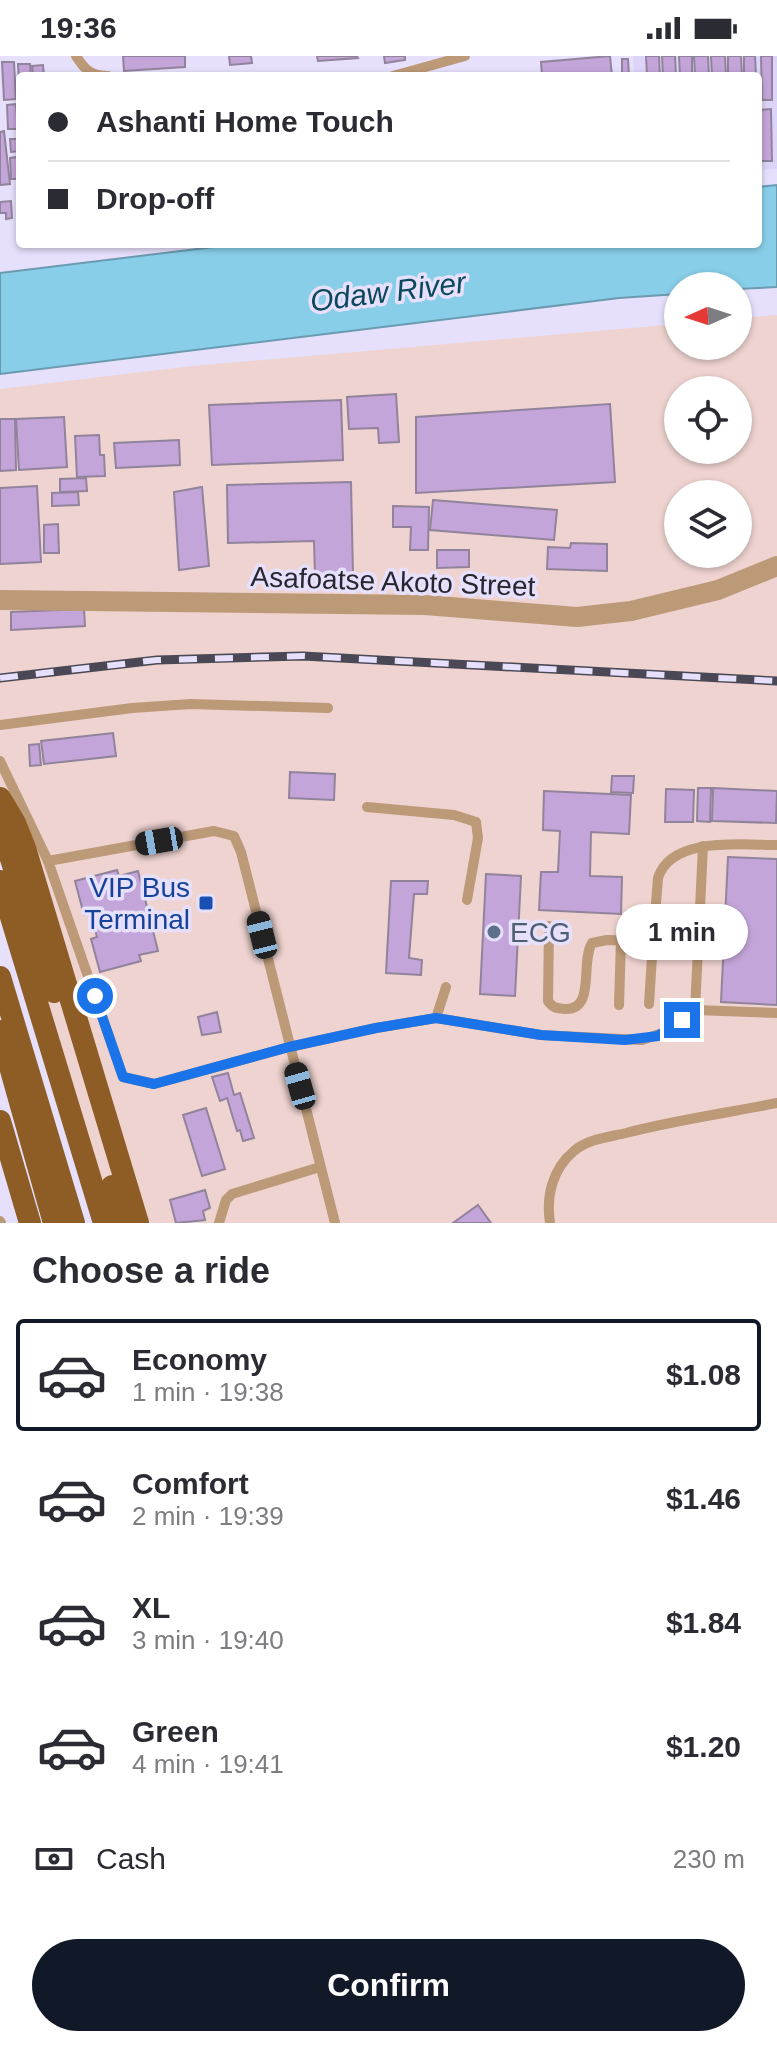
<!DOCTYPE html>
<meta charset="utf-8">
<style>
body{margin:0;font-family:Helvetica,sans-serif;background:#f2f2f3;color:#2b2b33;height:100vh;display:flex;flex-direction:column;font-size:30px;white-space:nowrap}
*{box-sizing:border-box;margin:0}
p{font-size:26px;color:#7c7c81}
.icon{flex:none;width:44px;height:44px;fill:none;stroke:currentColor;stroke-width:2;stroke-linecap:round;stroke-linejoin:round}
.map{position:relative;height:1167px;overflow:hidden}
.details{display:flex;flex-direction:column;background:#fff;flex:1}
.details>*{flex:none}
.guide{position:absolute;left:16px;top:16px;width:746px;height:176px;border-radius:8px;box-shadow:0 2px 6px #0004;display:grid;align-content:center;height:176px;padding:0 32px;background:#fff}
.needle{width:52px;rotate:267deg}
.fabs{position:absolute;left:664px;top:216px;display:grid;gap:16px}
.fabs a{display:grid;place-items:center;width:88px;height:88px;border-radius:50%;background:#fff;box-shadow:0 2px 6px #0004;font-size:40px}
.end{position:absolute;width:36px;height:36px;margin:-18px;border:10px solid #1a73e8;background:#fff;box-shadow:0 0 0 4px #fff}
.from{border-radius:50%}
.bubble{position:absolute;height:56px;border-radius:28px;background:#fff;box-shadow:0 2px 6px #0004;font-size:26px;font-weight:700;line-height:56px;text-align:center}
.car{position:absolute;width:24px;height:48px;margin:-24px -12px;border-radius:10px;box-shadow:0 0 6px 2px #0007;background:linear-gradient(#222 24%,#8ab4d8 0 40%,#222 0 76%,#8ab4d8 0 86%,#222 0)}
.guide b{display:flex;align-items:center;gap:28px;height:76px;font-size:30px}
.guide b+b{border-top:2px solid #e1e1e2}
.guide i{width:20px;height:20px;background:#2b2b33}
ul{padding:0;list-style:none}
li{display:flex;align-items:center;gap:24px;height:112px;margin:0 16px 12px;padding:0 16px;border:4px solid transparent;border-radius:8px}
li div{flex:1}
li b{display:block;font-size:30px}
li em{font-style:normal;font-weight:700}
li.selected{border-color:#111827}
li>.icon{width:72px;height:72px;stroke-width:1.5}
h2{padding:0 32px;font-size:36px;line-height:96px}
.pay{display:flex;align-items:center;gap:20px;height:88px;padding:0 32px;font-size:30px}
.pay p{margin-inline-start:auto}
.button{display:flex;gap:16px;margin-top:auto;padding:16px 32px}
.button a{flex:1;height:92px;border-radius:48px;background:#111827;color:#fff;font-size:32px;font-weight:700;line-height:92px;text-align:center}
.status{display:flex;justify-content:space-between;align-items:center;height:56px;padding:0 40px;background:#fff;direction:ltr}
.status svg{height:22px;fill:currentColor}
.map>svg:first-child{display:block}
.built{fill:#ddd5f8}
.industrial{fill:#eed3d0;fill-rule:evenodd}
.water{fill:#88cee9;stroke:#6b9bb1;stroke-width:2}
.building{fill:#c4a5d9;stroke:#91839b;stroke-width:2}
.lines{fill:none;stroke-linecap:round;stroke-linejoin:round}
.service{stroke:#bc9977;stroke-width:10}
.minor{stroke:#bc9977;stroke-width:20}
.primary{stroke:#8e5c25;stroke-width:22}
.rail-casing{stroke:#4b4855;stroke-width:9}
.rail{stroke:#e6e0fc;stroke-width:6;stroke-dasharray:18;stroke-linecap:butt}
.route{stroke:#1a73e8;stroke-width:10}
.transit-dot{fill:#1a4fb4;stroke:#e6e0fc;stroke-width:3}
.service-dot{fill:#5c6f8a;stroke:#e6e0fc;stroke-width:3}
.labels{text-anchor:middle;stroke-width:7;stroke-linejoin:round;paint-order:stroke}
.street-label{font-size:28px;fill:#27252f;stroke:#e6e0fc}
.transit-label{font-size:28px;fill:#164399;stroke:#e6e0fc;text-anchor:end}
.service-label{font-size:28px;fill:#4e5e75;stroke:#e6e0fc;text-anchor:start}
.water-label{font-size:30px;font-style:italic;fill:#0a485b;stroke:#e6e0fc}
</style>
<div class="status"><b>19:36</b><svg viewBox="0 0 49 12"><path d="M0 12V9h3v3zM5 12V6h3v6zM10 12V3h3v9zM15 12V0h3v12zM26 1h20v11H26zM47 4h2v5h-2z"/></svg></div>
<div class="map">
<svg width="777" height="1167" viewBox="0 0 777 1167">
<rect width="100%" height="100%" fill="#e6e0fc"/>
<polygon class="built" points="633,0 777,0 777,113 758,114 758,20 634,20"/>
<path class="industrial" d="M777,259V1167H111L0,789V333L192,310L678,268V290H738V262ZM678,334H738V394H678ZM678,438H738V498H678Z"/>
<polygon class="water" points="777,129 777,231 738,233 738,230 678,230 678,238 619,242 0,318 0,217 238,188 758,188 758,131"/>
<g class="building">
<polygon points="123,0 185,0 185,11 124,15"/>
<polygon points="229,0 251,0 252,7 230,9"/>
<polygon points="317,0 357,0 358,2 318,5"/>
<polygon points="384,0 405,0 405,4 385,7"/>
<polygon points="610,0 612,20 542,20 541,6"/>
<polygon points="646,0 659,0 660,20 647,20"/>
<polygon points="662,0 675,0 676,20 663,20"/>
<polygon points="679,0 692,0 692,20 680,20"/>
<polygon points="694,0 708,0 709,20 695,20"/>
<polygon points="711,0 725,0 726,20 712,20"/>
<polygon points="728,0 741,0 742,20 728,20"/>
<polygon points="744,0 755,0 756,20 744,20"/>
<polygon points="761,0 772,0 772,44 762,44"/>
<polygon points="622,3 628,3 629,20 622,20"/>
<polygon points="2,6 14,6 16,43 4,44"/>
<polygon points="18,8 30,8 31,20 20,20 20,48"/>
<polygon points="43,9 44,20 33,20 32,10"/>
<polygon points="16,48 18,73 8,73 7,49"/>
<polygon points="771,53 772,105 761,105 759,54"/>
<polygon points="4,75 10,128 0,129 0,76"/>
<polygon points="10,83 19,83 20,95 11,96"/>
<polygon points="18,101 19,123 11,123 10,102"/>
<polygon points="11,145 12,162 6,163 6,157 0,157 0,146"/>
<polygon points="396,338 399,386 379,387 378,372 349,373 347,341"/>
<polygon points="341,344 343,404 212,409 209,349"/>
<polygon points="610,348 615,426 416,437 416,361"/>
<polygon points="64,361 67,411 19,414 16,363"/>
<polygon points="0,363 15,363 16,414 0,415"/>
<polygon points="99,379 100,399 104,399 105,420 77,421 75,380"/>
<polygon points="179,384 180,409 116,412 114,387"/>
<polygon points="86,422 87,435 60,436 60,423"/>
<polygon points="351,426 353,519 315,520 314,485 228,487 227,429"/>
<polygon points="37,430 41,506 0,508 0,432"/>
<polygon points="202,431 209,510 179,514 174,436"/>
<polygon points="78,436 79,449 52,450 52,437"/>
<polygon points="433,444 557,454 554,484 430,474"/>
<polygon points="393,450 429,451 428,494 410,494 411,471 393,471"/>
<polygon points="58,468 59,497 44,497 44,469"/>
<polygon points="571,487 607,488 607,515 547,513 548,491 570,492"/>
<polygon points="437,494 469,494 469,511 437,512"/>
<polygon points="84,553 85,570 11,574 11,556"/>
<polygon points="113,677 116,700 44,708 41,685"/>
<polygon points="39,688 41,709 30,710 29,689"/>
<polygon points="290,716 335,718 334,744 289,742"/>
<polygon points="612,720 634,720 633,737 611,736"/>
<polygon points="698,732 711,732 710,766 697,765"/>
<polygon points="713,732 777,735 776,767 712,765"/>
<polygon points="666,733 694,734 693,766 665,766"/>
<polygon points="544,735 631,739 629,778 591,776 590,820 622,821 621,858 539,854 541,816 558,816 560,775 543,774"/>
<polygon points="728,801 777,803 777,949 721,946"/>
<polygon points="117,814 119,820 138,815 158,895 139,899 141,905 100,916 91,883 97,881 90,857 84,859 75,825"/>
<polygon points="486,818 521,820 515,940 480,938"/>
<polygon points="391,825 428,825 427,838 414,838 409,902 422,904 421,919 386,917"/>
<polygon points="217,956 221,976 202,979 198,961"/>
<polygon points="228,1017 234,1039 240,1037 254,1082 243,1085 240,1074 237,1075 227,1042 220,1045 212,1021"/>
<polygon points="206,1052 225,1113 202,1120 183,1059"/>
<polygon points="205,1134 210,1152 203,1155 205,1164 176,1167 170,1144"/>
<polygon points="478,1149 491,1167 453,1167"/>
</g>
<g class="lines">
<g class="service">
<path d="M76,0C85,14 91,20 108,20"/>
<polyline points="393,20 465,0"/>
<polyline points="0,669 132,652 191,648 328,652"/>
<polyline points="0,705 48,805"/>
<polyline points="367,751 454,759 476,766 478,782 467,844"/>
<path d="M549,870L548,945C553,952 556,952 565,953C596,954 580,907 592,887L607,884L653,885L658,822C671,780 742,789 777,789"/>
<polyline points="649,948 653,885"/>
<polyline points="619,949 621,884"/>
<polyline points="695,954 777,957"/>
<polyline points="436,962 446,931"/>
<polyline points="0,1165 1,1167"/>
<polyline points="219,1167 226,1144 232,1138 320,1111"/>
<polyline points="335,1167 241,796 234,780 214,775 48,805 123,1021 154,1028 289,991 376,972 436,962 541,979 642,984 668,975 695,954 703,790"/>
<path d="M550,1167C546,1141 552,1113 574,1095C588,1083 609,1081 626,1077C676,1064 727,1057 777,1047"/>
</g>
<polyline class="minor" points="0,544 425,549 577,561 631,555 718,534 777,510"/>
<g class="primary">
<polyline points="0,742 15,767 25,792 138,1167"/>
<polyline points="0,769 54,936"/>
<polyline points="0,825 104,1167"/>
<polyline points="0,921 74,1167"/>
<polyline points="0,975 54,1167"/>
<polyline points="0,1065 30,1167"/>
<polyline points="112,1130 122,1167"/>
</g>
<defs>
<polyline id="rail" points="0,622 157,604 303,600 777,625"/>
</defs>
<use href="#rail" class="rail-casing"/>
<use href="#rail" class="rail"/>
</g>
<g class="lines">
<polyline class="route" points="95,940 123,1021 154,1028 289,991 376,972 436,962 541,979 625,984 658,980 682,964"/>
</g>
<rect class="transit-dot" x="198" y="839" width="16" height="16" rx="4"/>
<circle class="service-dot" cx="494" cy="876" r="8"/>
<g class="labels">
<g class="street-label">
<text transform="translate(393 525) rotate(2)" y="10">Asafoatse Akoto Street</text>
</g>
<g class="transit-label">
<text x="190" y="841">VIP Bus<tspan x="190" dy="32">Terminal</tspan></text>
</g>
<g class="service-label">
<text x="510" y="886">ECG</text>
</g>
<g class="water-label">
<text transform="translate(388 236) rotate(-7)" y="10">Odaw River</text>
</g>
</g>
</svg>
<div class="fabs">
<a><svg class="needle" viewBox="-14 -14 28 28"><path d="M0-13l5 13h-10z" fill="#e53935"/><path d="M0 13l5-13h-10z" fill="#7c7c81"/></svg></a>
<a><svg class="icon" aria-label="locate" viewBox="0 0 24 24"><circle cx="12" cy="12" r="6"/><path d="M12 2v4M12 18v4M2 12h4M18 12h4"/></svg></a>
<a><svg class="icon" aria-label="layers" viewBox="0 0 24 24"><path d="M12 4l9 5-9 5-9-5zM3 14l9 5 9-5"/></svg></a>
</div>
<i class="end from" style="left:95px;top:940px"></i>
<i class="end" style="left:682px;top:964px"></i>
<div class="bubble" style="left:616px;top:848px;width:132px">1 min</div>
<i class="car" style="left:159px;top:785px;rotate:260deg"></i>
<i class="car" style="left:262px;top:879px;rotate:346deg"></i>
<i class="car" style="left:300px;top:1030px;rotate:344deg"></i>
<div class="guide">
<b><i class="from"></i>Ashanti Home Touch</b>
<b><i></i>Drop-off</b>
</div>
</div>
<section class="details">
<h2>Choose a ride</h2>
<ul>
<li class="selected"><svg class="icon" aria-label="car" viewBox="0 0 24 24"><path d="M5 17H2v-5l4-1 3-4h7l3 4 3 1v5h-3M9 17h6M6 11h13"/><circle cx="7" cy="17" r="2"/><circle cx="17" cy="17" r="2"/></svg><div><b>Economy</b><p>1 min · 19:38</p></div><em>$1.08</em></li>
<li><svg class="icon" aria-label="car" viewBox="0 0 24 24"><path d="M5 17H2v-5l4-1 3-4h7l3 4 3 1v5h-3M9 17h6M6 11h13"/><circle cx="7" cy="17" r="2"/><circle cx="17" cy="17" r="2"/></svg><div><b>Comfort</b><p>2 min · 19:39</p></div><em>$1.46</em></li>
<li><svg class="icon" aria-label="car" viewBox="0 0 24 24"><path d="M5 17H2v-5l4-1 3-4h7l3 4 3 1v5h-3M9 17h6M6 11h13"/><circle cx="7" cy="17" r="2"/><circle cx="17" cy="17" r="2"/></svg><div><b>XL</b><p>3 min · 19:40</p></div><em>$1.84</em></li>
<li><svg class="icon" aria-label="car" viewBox="0 0 24 24"><path d="M5 17H2v-5l4-1 3-4h7l3 4 3 1v5h-3M9 17h6M6 11h13"/><circle cx="7" cy="17" r="2"/><circle cx="17" cy="17" r="2"/></svg><div><b>Green</b><p>4 min · 19:41</p></div><em>$1.20</em></li>
</ul>
<div class="pay"><svg class="icon" aria-label="cash" viewBox="0 0 24 24"><path d="M3 7h18v10H3z"/><circle cx="12" cy="12" r="2"/></svg>Cash<p>230 m</p></div>
<div class="button"><a>Confirm</a></div>
</section>
